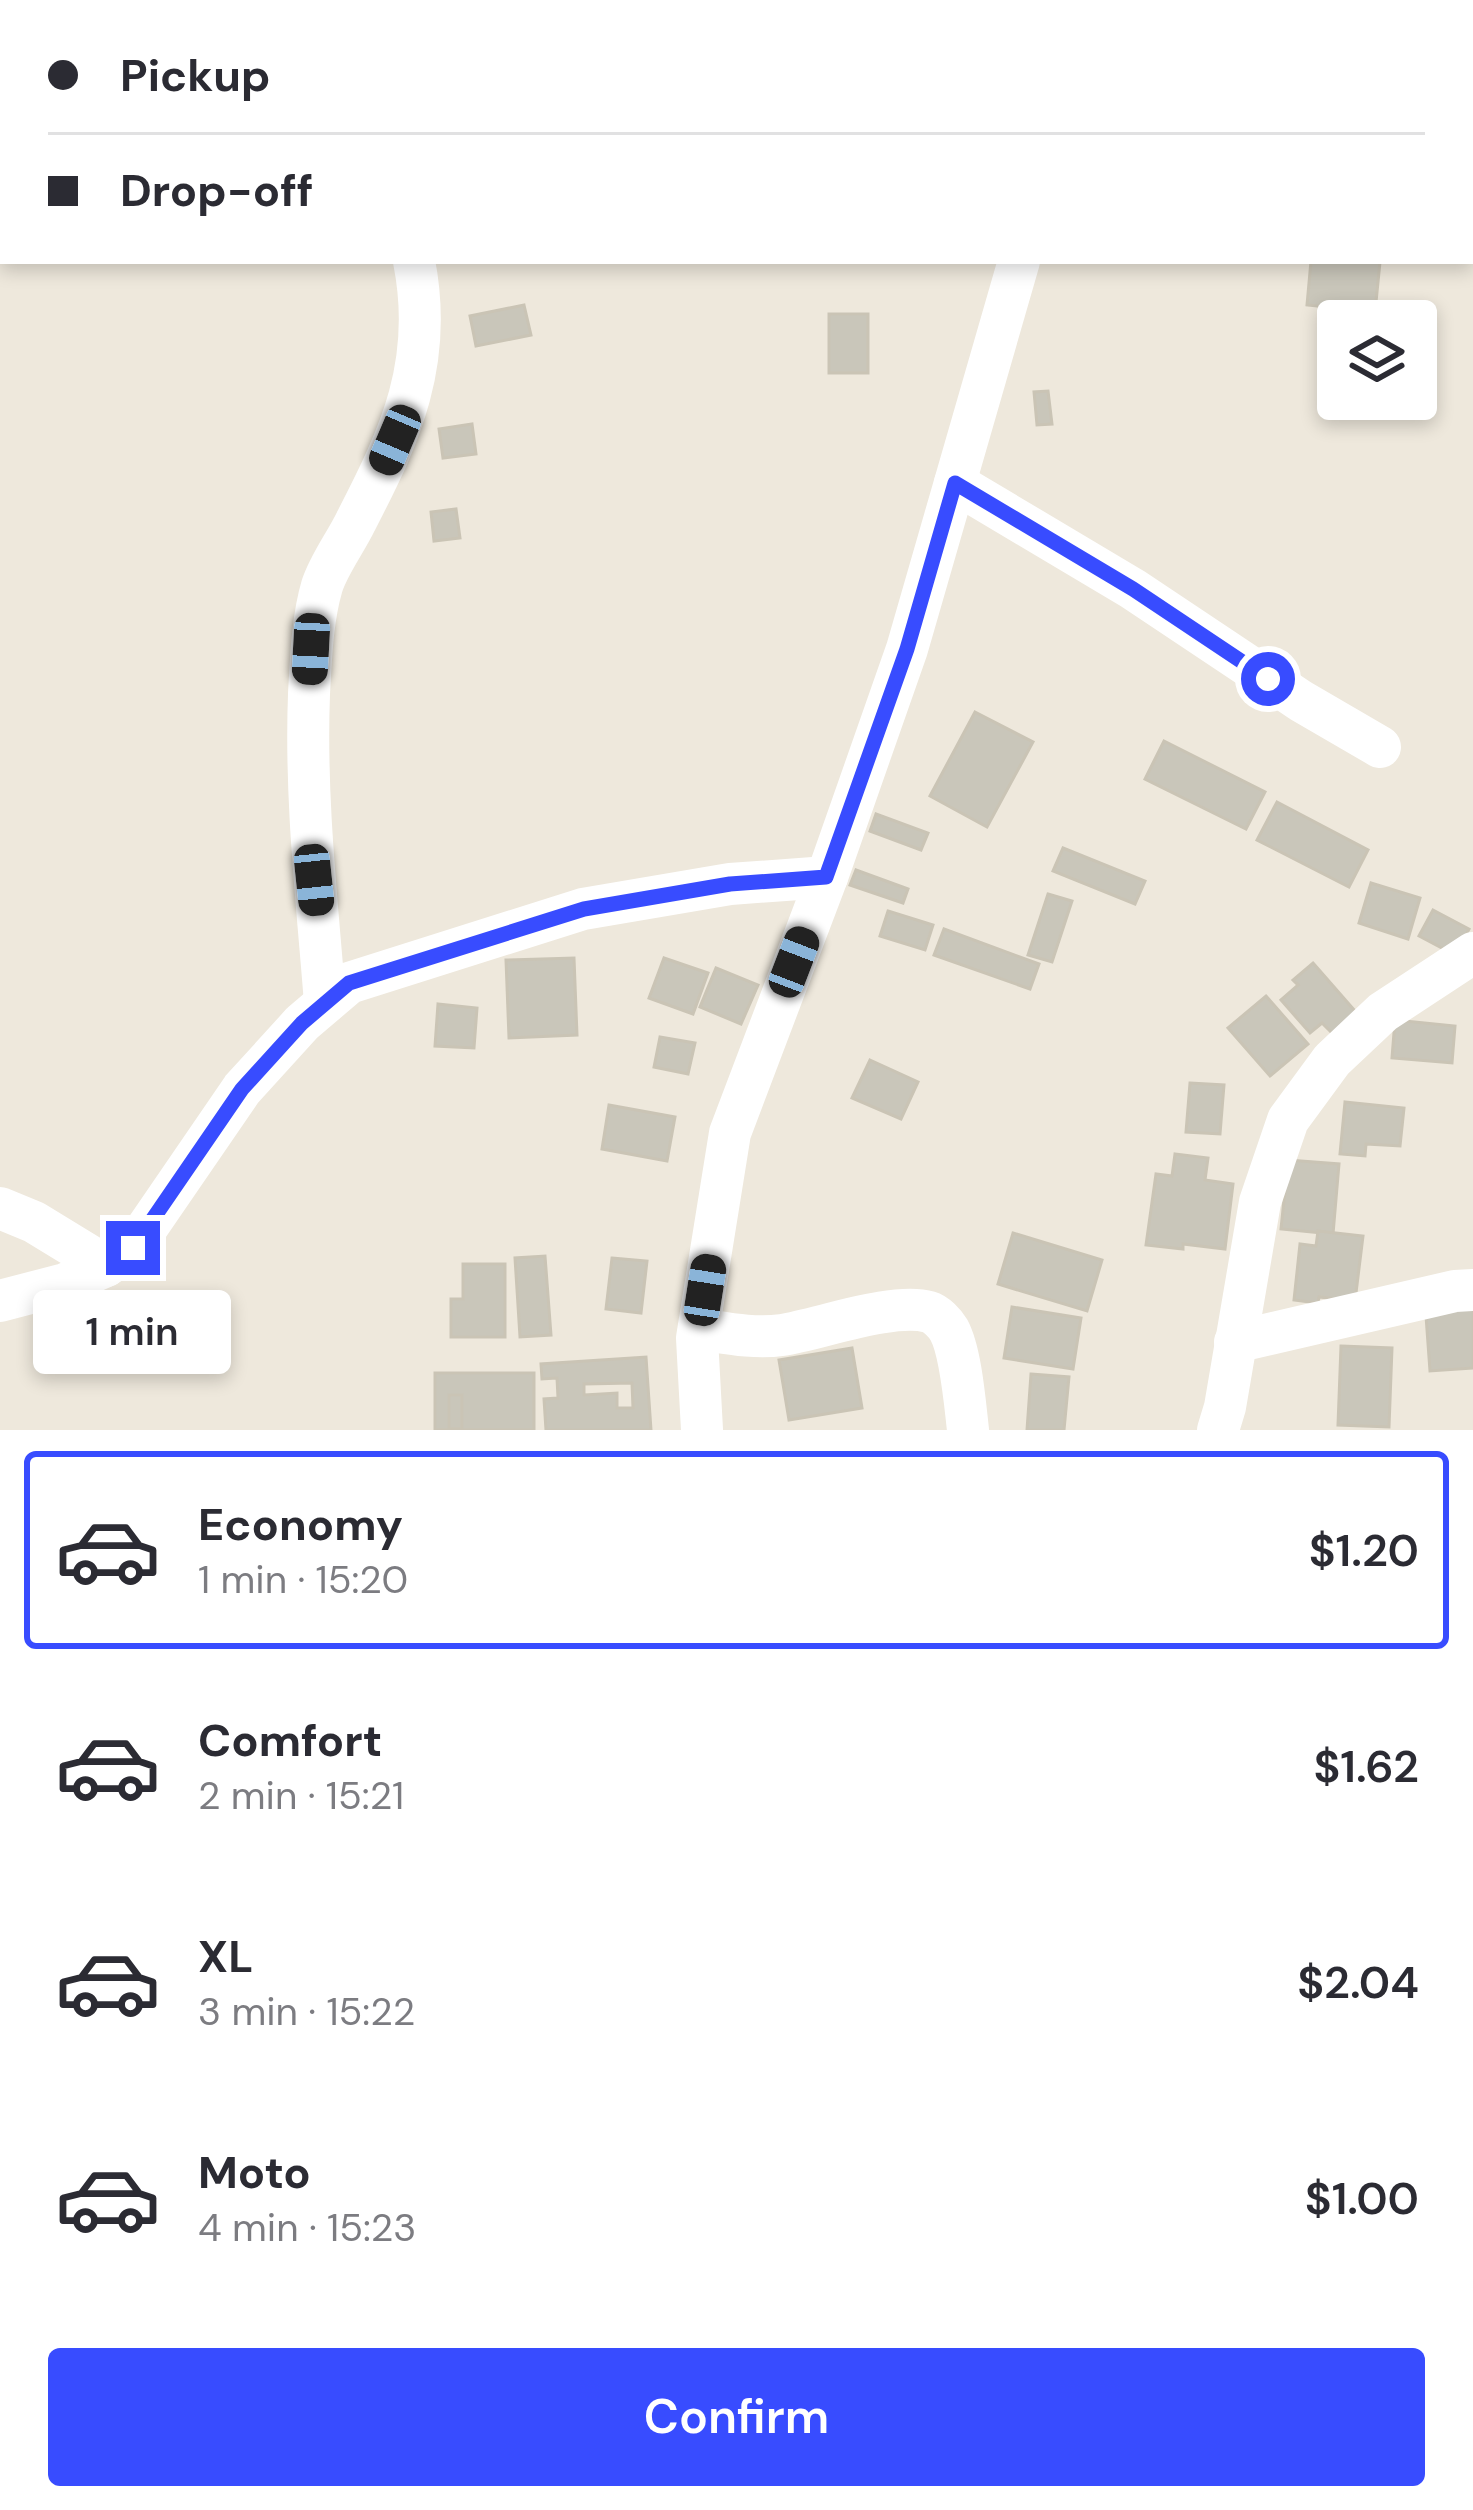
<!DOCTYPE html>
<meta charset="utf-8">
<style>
body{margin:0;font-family:"DM Sans",sans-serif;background:#f7f7f7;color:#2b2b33;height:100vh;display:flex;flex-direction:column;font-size:45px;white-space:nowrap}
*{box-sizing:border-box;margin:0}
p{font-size:39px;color:#7c7c81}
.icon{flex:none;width:66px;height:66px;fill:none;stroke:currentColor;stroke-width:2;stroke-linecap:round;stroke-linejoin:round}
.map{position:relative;height:1430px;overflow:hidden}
.details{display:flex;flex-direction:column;background:#fff;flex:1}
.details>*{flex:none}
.hud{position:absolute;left:0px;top:0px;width:1473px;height:264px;box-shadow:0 6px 18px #0003;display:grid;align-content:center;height:264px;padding:0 48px;background:#fff}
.tools{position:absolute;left:1317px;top:300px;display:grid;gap:24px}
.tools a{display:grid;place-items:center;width:120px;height:120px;border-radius:12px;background:#fff;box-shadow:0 6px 18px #0003;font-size:60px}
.end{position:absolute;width:54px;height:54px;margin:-27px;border:15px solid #384cff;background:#fff;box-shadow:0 0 0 6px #fff}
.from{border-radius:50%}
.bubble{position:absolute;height:84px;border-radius:12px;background:#fff;box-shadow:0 6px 18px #0003;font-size:39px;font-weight:600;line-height:84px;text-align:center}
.car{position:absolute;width:36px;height:72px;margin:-36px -18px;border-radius:15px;box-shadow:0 0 9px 3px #0007;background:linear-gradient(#222 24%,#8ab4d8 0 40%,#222 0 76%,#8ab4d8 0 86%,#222 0)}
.hud b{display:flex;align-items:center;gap:42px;height:114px;font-size:45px}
.hud b+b{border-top:3px solid #e1e1e2}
.hud i{width:30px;height:30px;background:#2b2b33}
ul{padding:21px 0 0;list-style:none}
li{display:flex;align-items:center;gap:36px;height:198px;margin:0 24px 18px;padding:0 24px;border:6px solid transparent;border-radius:12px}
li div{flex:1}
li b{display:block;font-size:45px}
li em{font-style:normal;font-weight:600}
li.selected{border-color:#384cff}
li>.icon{width:108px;height:108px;stroke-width:1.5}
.action{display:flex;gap:24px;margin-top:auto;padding:24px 48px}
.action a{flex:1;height:138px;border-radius:12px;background:#384cff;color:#fff;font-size:48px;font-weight:600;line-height:138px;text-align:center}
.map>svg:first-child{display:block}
.building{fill:#c9c6ba;stroke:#cac4b5;stroke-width:3;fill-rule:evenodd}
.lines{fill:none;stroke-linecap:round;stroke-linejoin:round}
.minor{stroke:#fff;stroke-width:42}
.route{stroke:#384cff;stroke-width:15}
</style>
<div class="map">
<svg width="1473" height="1430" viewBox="0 0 1473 1430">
<rect width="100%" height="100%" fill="#eee8dc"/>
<g class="building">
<polygon points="1311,261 1380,262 1375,312 1307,305"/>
<polygon points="524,305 531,335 476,346 470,316"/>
<rect x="829" y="314" width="39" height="59"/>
<polygon points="1048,391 1052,424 1037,425 1034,392"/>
<polygon points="472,424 476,454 443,458 439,429"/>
<polygon points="456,509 460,538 434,541 431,512"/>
<polygon points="975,712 1033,742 987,827 930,796"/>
<polygon points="1164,741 1265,792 1246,829 1145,779"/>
<polygon points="1277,802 1368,850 1349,887 1257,840"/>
<polygon points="876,814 928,833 921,850 870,831"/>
<polygon points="1063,848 1145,881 1135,904 1053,871"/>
<polygon points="856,870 908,889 903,903 850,885"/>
<polygon points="1371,883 1420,898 1408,939 1359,923"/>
<polygon points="1048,894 1072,901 1052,962 1028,955"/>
<polygon points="1433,910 1469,929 1455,955 1419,936"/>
<polygon points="888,911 933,925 925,950 880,936"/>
<polygon points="944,929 1039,964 1030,989 934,955"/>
<polygon points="574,958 577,1035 509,1038 506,960"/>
<polygon points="664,958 708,973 693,1014 649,998"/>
<polygon points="1313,963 1356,1012 1332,1033 1322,1023 1310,1033 1281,1000 1298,985 1293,980"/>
<polygon points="716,968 758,985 741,1024 700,1007"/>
<polygon points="1266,996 1308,1044 1270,1076 1228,1028"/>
<polygon points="438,1004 477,1008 474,1048 435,1046"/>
<polygon points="1395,1020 1455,1026 1452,1063 1392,1058"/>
<polygon points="660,1037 695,1043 688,1074 654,1067"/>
<polygon points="870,1060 918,1082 901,1119 852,1098"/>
<polygon points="1190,1083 1224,1085 1220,1134 1186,1132"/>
<polygon points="1345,1102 1404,1108 1400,1146 1366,1144 1365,1156 1340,1154"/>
<polygon points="609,1105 675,1117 667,1161 602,1149"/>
<polygon points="1175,1154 1208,1158 1205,1180 1233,1184 1225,1249 1183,1244 1183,1249 1146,1245 1156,1174 1172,1176"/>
<polygon points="1288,1160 1339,1164 1333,1234 1281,1229"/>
<polygon points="1318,1231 1363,1236 1355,1301 1319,1297 1318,1303 1294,1300 1300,1244 1316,1246"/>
<polygon points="1013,1233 1102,1260 1087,1311 998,1284"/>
<polygon points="545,1256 551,1335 520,1337 515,1258"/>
<polygon points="612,1258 647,1261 641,1313 606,1309"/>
<polygon points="463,1264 505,1264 505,1337 451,1337 451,1299 463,1299"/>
<polygon points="1473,1298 1473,1368 1430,1371 1425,1302"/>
<polygon points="1012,1307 1081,1318 1073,1369 1004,1358"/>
<polygon points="1341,1346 1392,1348 1389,1427 1338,1425"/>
<polygon points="852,1348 862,1408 789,1420 779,1360"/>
<path d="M646,1357L651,1430H546L544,1399L558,1398L557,1378L542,1379L541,1364ZM632,1383L633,1408H617V1393L584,1395V1384Z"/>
<rect x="435" y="1373" width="99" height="57"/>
<polygon points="1031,1374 1069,1377 1064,1430 1027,1430"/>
<rect x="449" y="1395" width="13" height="34"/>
</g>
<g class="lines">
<g class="minor">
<polyline points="469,3 474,0"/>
<polyline points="1065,3 1065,0"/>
<polyline points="1470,143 1473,143"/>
<polyline points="955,483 1133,589 1301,701 1380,747"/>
<path d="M325,1003C317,900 305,798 309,694C311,659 312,620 322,586C329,564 346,542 356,521C401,434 434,362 414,261"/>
<polyline points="0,1208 34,1222 106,1266"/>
<polyline points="0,1301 65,1284 106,1266 133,1248 242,1089 302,1023 349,983 583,909 730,884 827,877"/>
<path d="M699,1329C726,1333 754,1339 782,1335C820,1329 893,1302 929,1312C936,1314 945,1323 949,1330C961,1352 965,1404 968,1430"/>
<polyline points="1235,1342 1455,1291 1473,1290"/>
<polyline points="702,1430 697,1338 730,1133 827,877 907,649 1019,261"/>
<polyline points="1218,1430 1225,1407 1260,1202 1288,1120 1332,1060 1383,1012 1473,953"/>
</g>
</g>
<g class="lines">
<polyline class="route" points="133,1248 242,1089 302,1023 349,983 584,909 730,884 826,877 907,649 955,483 1133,589 1268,679"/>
</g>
</svg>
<div class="tools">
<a><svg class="icon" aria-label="layers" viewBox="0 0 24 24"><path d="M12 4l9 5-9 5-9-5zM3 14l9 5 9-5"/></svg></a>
</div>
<i class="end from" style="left:1268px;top:679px"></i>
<i class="end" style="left:133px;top:1248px"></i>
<div class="bubble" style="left:33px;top:1290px;width:198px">1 min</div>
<i class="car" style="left:395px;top:440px;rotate:203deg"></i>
<i class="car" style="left:311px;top:649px;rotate:183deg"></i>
<i class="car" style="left:314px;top:880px;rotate:174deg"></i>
<i class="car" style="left:794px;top:962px;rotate:21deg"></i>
<i class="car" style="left:705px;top:1290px;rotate:9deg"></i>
<div class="hud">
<b><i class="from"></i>Pickup</b>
<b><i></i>Drop-off</b>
</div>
</div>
<section class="details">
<ul>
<li class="selected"><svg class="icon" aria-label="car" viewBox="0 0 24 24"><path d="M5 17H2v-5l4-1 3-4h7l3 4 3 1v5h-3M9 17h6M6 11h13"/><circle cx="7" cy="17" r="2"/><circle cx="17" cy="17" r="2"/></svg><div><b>Economy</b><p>1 min · 15:20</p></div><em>$1.20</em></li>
<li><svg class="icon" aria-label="car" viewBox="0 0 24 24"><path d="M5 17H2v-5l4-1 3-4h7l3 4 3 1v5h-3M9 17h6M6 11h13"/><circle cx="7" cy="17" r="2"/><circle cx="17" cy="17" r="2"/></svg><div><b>Comfort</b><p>2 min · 15:21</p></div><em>$1.62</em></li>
<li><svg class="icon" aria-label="car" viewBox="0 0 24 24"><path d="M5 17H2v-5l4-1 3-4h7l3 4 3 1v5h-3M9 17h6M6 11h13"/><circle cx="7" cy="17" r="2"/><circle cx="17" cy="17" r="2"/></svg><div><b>XL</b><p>3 min · 15:22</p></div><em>$2.04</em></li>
<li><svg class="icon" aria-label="car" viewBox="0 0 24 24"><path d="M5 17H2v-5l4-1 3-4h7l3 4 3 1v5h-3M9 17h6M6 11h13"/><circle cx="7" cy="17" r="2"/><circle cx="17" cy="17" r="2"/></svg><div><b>Moto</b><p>4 min · 15:23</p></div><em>$1.00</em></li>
</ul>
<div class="action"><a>Confirm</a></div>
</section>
